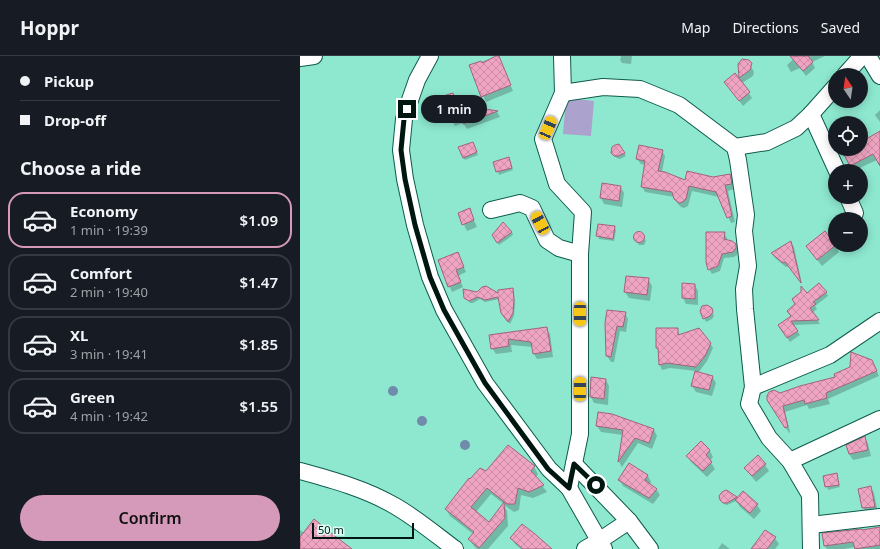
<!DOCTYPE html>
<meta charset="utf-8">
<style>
body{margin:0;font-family:"Noto Sans",sans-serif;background:#242831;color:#f1f3f6;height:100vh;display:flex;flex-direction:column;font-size:15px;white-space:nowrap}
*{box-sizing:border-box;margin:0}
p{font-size:13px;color:#9ea1a6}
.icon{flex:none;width:22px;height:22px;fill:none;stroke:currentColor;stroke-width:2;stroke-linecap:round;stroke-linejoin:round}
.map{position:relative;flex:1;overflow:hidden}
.sheet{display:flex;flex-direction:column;background:#171b24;width:300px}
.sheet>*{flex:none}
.top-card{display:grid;align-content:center;height:88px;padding:0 20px;background:#171b24}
.needle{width:26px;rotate:347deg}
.fabs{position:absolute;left:528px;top:12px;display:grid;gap:8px}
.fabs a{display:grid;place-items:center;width:40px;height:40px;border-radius:50%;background:#171b24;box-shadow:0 2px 10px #0003;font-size:20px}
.scale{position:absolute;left:12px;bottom:10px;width:102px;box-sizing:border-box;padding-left:4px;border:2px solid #001610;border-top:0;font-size:11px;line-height:14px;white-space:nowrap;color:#001610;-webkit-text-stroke:3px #dcfef3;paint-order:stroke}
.end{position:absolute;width:18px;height:18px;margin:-9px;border:5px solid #001610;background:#fff;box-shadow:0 0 0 2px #fff}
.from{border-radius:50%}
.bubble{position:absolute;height:28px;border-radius:14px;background:#171b24;box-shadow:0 2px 10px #0003;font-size:13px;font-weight:600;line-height:28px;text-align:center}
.car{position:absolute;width:12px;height:24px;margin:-12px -6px;border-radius:5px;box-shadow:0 0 3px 1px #0007;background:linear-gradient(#f5c518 24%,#345 0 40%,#f5c518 0 76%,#345 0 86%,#f5c518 0)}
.top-card b{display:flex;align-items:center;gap:14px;height:38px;font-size:15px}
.top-card b+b{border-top:1px solid #363941}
.top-card i{width:10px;height:10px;background:#f1f3f6}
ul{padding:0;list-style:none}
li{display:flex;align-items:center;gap:12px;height:56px;margin:0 8px 6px;padding:0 12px;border:2px solid #363941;border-radius:16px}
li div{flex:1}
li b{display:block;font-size:15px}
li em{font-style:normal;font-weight:600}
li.active{border-color:#d59aba}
li>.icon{width:36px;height:36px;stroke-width:1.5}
h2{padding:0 20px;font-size:18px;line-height:48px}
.action{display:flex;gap:8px;margin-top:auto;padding:8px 20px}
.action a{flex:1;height:46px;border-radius:24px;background:#d59aba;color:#111;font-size:16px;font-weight:600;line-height:46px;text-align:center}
header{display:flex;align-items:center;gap:24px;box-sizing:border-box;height:56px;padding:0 20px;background:#171b24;border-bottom:1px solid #363941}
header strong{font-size:19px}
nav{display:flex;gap:22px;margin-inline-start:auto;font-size:14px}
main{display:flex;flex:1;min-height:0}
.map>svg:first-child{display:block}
.park{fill:#aba2cd}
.shadow{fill:#0003;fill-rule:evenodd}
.building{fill:url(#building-cross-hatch);stroke:#a5617c}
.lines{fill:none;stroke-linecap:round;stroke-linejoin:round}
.minor-casing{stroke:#0d5b4b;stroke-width:18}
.minor{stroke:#fff;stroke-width:16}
.tree{fill:#708bac}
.route{stroke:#001610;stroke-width:5}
</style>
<header>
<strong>Hoppr</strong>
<nav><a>Map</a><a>Directions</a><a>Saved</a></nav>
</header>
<main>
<section class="sheet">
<div class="top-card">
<b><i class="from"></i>Pickup</b>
<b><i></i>Drop-off</b>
</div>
<h2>Choose a ride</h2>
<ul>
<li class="active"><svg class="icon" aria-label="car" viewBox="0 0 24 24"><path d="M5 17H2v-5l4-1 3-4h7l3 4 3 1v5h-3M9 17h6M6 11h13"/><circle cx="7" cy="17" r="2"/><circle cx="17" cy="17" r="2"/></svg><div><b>Economy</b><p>1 min · 19:39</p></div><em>$1.09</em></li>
<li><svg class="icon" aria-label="car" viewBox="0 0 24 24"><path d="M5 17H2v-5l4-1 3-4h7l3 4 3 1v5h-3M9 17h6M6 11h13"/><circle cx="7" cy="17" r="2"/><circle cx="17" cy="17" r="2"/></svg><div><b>Comfort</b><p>2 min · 19:40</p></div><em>$1.47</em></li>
<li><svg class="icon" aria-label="car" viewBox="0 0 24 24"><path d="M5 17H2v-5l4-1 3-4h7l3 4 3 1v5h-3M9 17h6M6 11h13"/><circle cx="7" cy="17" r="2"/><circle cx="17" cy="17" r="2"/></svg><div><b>XL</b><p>3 min · 19:41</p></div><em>$1.85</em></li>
<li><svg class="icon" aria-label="car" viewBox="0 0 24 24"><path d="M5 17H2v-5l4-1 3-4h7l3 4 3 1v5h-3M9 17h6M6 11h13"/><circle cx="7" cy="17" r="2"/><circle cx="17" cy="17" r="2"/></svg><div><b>Green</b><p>4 min · 19:42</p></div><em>$1.55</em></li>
</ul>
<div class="action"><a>Confirm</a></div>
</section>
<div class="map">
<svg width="580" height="493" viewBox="0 0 580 493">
<defs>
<pattern id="building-cross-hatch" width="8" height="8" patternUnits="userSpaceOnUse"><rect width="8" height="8" fill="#efa5c1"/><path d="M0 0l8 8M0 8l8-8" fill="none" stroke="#cb8da5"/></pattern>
</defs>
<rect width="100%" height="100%" fill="#8ee8d0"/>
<polygon class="park" points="266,42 294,45 291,80 263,78"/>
<g class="shadow">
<polygon points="198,0 213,35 186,46 170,10"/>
<polygon points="321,0 332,0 331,8 322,7 320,4"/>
<polygon points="497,0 525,0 512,6 515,12 506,20 500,12 491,16 487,9"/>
<polygon points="448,5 454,16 453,20 442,27 452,42 443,50 425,26 440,25 439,8"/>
<polygon points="153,38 159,53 165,51 197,56 200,61 167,73 163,67 155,70 148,57 133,61 127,46"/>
<polygon points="580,54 580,66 575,59"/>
<polygon points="580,76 580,109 577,104 553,115 542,93 561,93 561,87"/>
<polygon points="319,89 326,100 320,103 317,102 314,100"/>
<polygon points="174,90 178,99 165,104 163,101"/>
<polygon points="362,95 365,100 362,116 385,125 430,119 433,124 434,133 428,135 435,166 431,167 419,141 392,135 388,150 384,152 381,151 378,148 374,141 345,136 342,131 346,109 341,108 337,103"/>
<polygon points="210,105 213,114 199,119 195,107"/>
<polygon points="320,130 324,137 322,151 304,148 301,142"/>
<polygon points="169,154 177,171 167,175 159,158"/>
<polygon points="314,171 316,174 314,185 299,183 298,180"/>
<polygon points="212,176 213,179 199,189 193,179"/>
<polygon points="525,176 539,196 522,210 511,196"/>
<polygon points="336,177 342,178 346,185 344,189 339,189 336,184 334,181"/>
<polygon points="424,177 427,182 427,185 435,188 438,193 437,199 434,201 424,202 420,215 412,218 409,213"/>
<polygon points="491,186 494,191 502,228 489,210 486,211 475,202 472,197"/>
<polygon points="160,203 166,216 158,220 163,231 152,236 139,205"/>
<polygon points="327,221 348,223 352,230 350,245 329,242 325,236"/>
<polygon points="395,229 398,235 398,249 386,248 383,242"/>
<polygon points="213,234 214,236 215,248 214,260 210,268 203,260 200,243 185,246 180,243 173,247 170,247 167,243 177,237 199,239"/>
<polygon points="526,236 528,240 515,250 517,253 512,257 520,268 493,269 500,279 490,286 482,274 507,239"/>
<polygon points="411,253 414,260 412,263 406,266 401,255"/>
<polygon points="325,257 328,263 326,276 320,275 314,306 311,306 307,300 306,267"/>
<polygon points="246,272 250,278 253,301 237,303 234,298 233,291 211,289 212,296 196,298 192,292 190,279"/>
<polygon points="377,273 380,280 410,287 413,292 407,305 398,317 412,320 416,327 412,340 396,336 392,330 396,315 370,312 362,314 360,309 359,296 357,292"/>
<polygon points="575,311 579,320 528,343 530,348 509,353 507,349 485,356 490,376 489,377 472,349 480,338"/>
<polygon points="306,324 309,330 308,349 294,347 291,341"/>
<polygon points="297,370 354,374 357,380 352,393 338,387 322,411 319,406 323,379 301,376"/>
<polygon points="565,382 568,388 571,400 553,404 549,398 547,390"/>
<polygon points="401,386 410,395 413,401 410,405 415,413 407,421 391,406 388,400"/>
<polygon points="458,401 465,409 469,415 456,426 445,412"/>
<path d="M234,411L238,418L236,421L247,436L233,442L221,439L219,454L214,456L204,449L207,455L208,470L188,493H177L174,490L169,483L173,478L150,460L146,453L187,416ZM191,438L204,448L189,467L176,456Z"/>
<polygon points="536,418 540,431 528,434 524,421"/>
<polygon points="348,420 351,426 350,428 356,433 360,439 353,448 323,430 320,424"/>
<polygon points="570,431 574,437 578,457 567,458 563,451"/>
<polygon points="436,441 437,443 457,449 461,455 454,463 440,451 436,445 427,449 424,448 422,445"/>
<polygon points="580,472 580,493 556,493 555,491 544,493 527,493 525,490 523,478 562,475"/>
<polygon points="0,474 4,477 50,493 0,493"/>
<polygon points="212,482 250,493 221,493 215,488"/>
<polygon points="475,482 479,488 475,493 460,493"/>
<polygon points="422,487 430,493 418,493"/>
</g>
<g class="building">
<polygon points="196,0 199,0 211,29 181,41 169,9 181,5 182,7"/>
<polygon points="490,0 508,0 513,6 503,15"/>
<polygon points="442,3 449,4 452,7 450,14 439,22 450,36 439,45 424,26 435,17 439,22 438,8"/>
<polygon points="153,37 158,52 165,50 198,55 163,68 160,61 151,65 144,52 129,56 126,45"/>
<polygon points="580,75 580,110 573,98 550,110 541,93 561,93 561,86"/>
<polygon points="173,86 177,96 163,102 158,91"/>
<polygon points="319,88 325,97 318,100 314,100 311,97 312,91 315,89"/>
<polygon points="339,89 363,94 358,115 365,116 385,124 387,115 413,121 430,118 432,128 425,129 432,160 427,162 416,136 389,130 386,143 383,146 379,147 374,143 372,136 341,131 345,105 336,103"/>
<polygon points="209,101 212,112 196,116 193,106"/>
<polygon points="302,127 321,130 319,145 300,142"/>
<polygon points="170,152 174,164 162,169 158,157"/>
<polygon points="203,166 212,176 197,187 192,179"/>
<polygon points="298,168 315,170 313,183 296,180"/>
<polygon points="525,175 536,189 517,204 506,190"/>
<circle cx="339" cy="181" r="5.5"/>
<polygon points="406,176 425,176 424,183 432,185 436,188 436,192 433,196 422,198 418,210 408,214 406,206"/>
<polygon points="491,185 501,227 485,206 483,207 471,197"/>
<polygon points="158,196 164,211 156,214 161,226 148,231 138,204"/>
<polygon points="326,220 349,222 347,239 324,236"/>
<polygon points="382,227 395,228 395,243 382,242"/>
<polygon points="519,227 527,236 513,246 516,248 510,252 519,264 491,265 498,275 487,282 478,269 491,260 487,255 495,248 492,243 501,236 501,230 507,237"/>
<polygon points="186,230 198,237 198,234 213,232 214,244 213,257 208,266 201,257 198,241 185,244 178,241 169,245 164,242 163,233 177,236 182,231"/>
<polygon points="407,249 412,252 413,256 410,260 403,263 400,255 402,250"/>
<polygon points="307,254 326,256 323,271 317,270 311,301 306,300 305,267"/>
<polygon points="247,271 251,295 233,298 231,286 208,283 209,290 191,293 189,279"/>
<polygon points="356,272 378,272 378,279 399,272 411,287 405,300 396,311 367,307 359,309 358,292 356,292"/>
<polygon points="551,296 572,304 577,315 526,337 527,342 505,348 504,344 483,350 488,371 485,372 467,344 467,340 469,336 474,334 480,337 500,330 535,321 534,318 550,311"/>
<polygon points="395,315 413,320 409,334 391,330"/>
<polygon points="291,321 306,323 304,343 290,341"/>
<polygon points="298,356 312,358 354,373 349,387 335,382 318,406 323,374 296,370"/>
<polygon points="565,380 568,394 549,398 546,389"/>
<polygon points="401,385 410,394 406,399 412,406 403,415 386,400"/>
<polygon points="208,389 235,410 231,415 244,429 229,436 218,432 215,448 207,448 187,432 171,451 189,466 204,446 205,462 179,492 168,483 174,476 145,453 169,422 170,423 180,412 186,415"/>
<polygon points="458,399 466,408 452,420 444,412"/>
<polygon points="329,407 348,419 345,424 357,433 349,442 318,424"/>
<polygon points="537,417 539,429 525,431 523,420"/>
<polygon points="571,430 575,451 562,452 558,433"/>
<polygon points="426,434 428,435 437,441 427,447 423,447 420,444 419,440 422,436"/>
<polygon points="443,435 458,448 450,457 435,444"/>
<polygon points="14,463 35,480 52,493 0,493 0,481"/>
<polygon points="222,468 235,478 252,493 223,493 210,482"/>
<polygon points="580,471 580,489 555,493 553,486 524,490 522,477 562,473 562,474"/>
<polygon points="465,474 476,481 467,493 451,493"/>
</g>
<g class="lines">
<defs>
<g id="minor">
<polyline points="130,0 117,24 110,44 104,63 101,94 105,123 115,169 130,221 144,254 185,327 249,413 269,432 304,493"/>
<polyline points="262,0 263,37 243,83 257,128 283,156 280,198 280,378 269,432"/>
<polyline points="568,0 580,20"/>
<polyline points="0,2 14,0"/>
<polyline points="545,19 562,0"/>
<polyline points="263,37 303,31 340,33 379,49 435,91 467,86 496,72 511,58 535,31"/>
<polyline points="511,58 537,115"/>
<polyline points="435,91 438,104 446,159 444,175 448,210 444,233 445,253 453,331"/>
<polyline points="548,141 555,157"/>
<polyline points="191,154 220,147 232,152 247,184 259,192 280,198"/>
<polyline points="490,405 580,363"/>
<polyline points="274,408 329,465 350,493"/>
<path d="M0,415C33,424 66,433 95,450C116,462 135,478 155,493"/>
<polyline points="511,469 580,461"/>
<polyline points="285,493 299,485 329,465"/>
<polyline points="511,493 510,439 490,405 469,382 449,348 453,331 530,299 580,265"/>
</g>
</defs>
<use href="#minor" class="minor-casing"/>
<use href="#minor" class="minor"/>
</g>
<g class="tree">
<circle cx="93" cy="335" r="5"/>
<circle cx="122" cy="365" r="5"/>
<circle cx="165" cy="389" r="5"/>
</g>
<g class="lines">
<polyline class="route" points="107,53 104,63 101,94 105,123 115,169 130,221 144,254 185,327 248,413 269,432 274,408 296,429"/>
</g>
</svg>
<div class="fabs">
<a><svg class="needle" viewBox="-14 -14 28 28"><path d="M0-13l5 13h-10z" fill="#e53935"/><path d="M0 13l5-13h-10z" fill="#9ea1a6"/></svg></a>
<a><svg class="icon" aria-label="locate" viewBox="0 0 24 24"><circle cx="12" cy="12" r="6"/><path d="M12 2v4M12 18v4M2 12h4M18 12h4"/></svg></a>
<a>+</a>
<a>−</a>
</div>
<div class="scale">50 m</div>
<i class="end from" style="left:296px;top:429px"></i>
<i class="end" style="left:107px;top:53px"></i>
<div class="bubble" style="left:121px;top:39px;width:66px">1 min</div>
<i class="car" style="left:248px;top:72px;rotate:23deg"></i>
<i class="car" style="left:240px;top:167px;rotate:332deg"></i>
<i class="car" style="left:280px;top:258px;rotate:180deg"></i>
<i class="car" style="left:280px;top:333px;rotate:0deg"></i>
</div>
</main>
